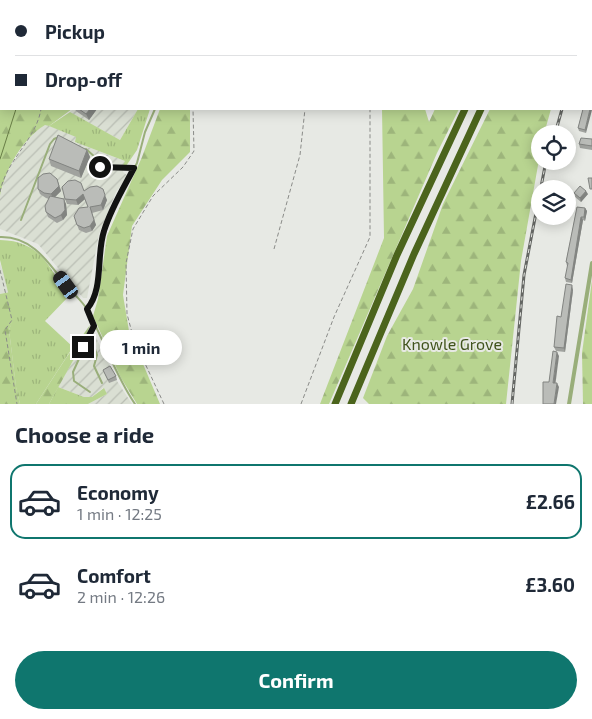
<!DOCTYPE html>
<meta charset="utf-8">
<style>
body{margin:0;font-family:"Exo 2",sans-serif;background:#f6f6f7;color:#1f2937;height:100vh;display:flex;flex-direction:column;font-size:19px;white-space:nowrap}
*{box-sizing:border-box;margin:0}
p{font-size:16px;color:#747a83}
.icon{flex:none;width:28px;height:28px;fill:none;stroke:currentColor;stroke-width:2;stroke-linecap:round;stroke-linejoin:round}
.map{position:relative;height:404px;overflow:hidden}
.sheet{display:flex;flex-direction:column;background:#fff;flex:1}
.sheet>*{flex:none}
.guide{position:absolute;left:0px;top:0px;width:592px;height:110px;box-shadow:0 2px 12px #0003;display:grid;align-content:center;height:110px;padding:0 15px;background:#fff}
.controls{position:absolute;left:531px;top:125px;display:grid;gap:10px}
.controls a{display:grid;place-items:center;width:45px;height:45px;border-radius:50%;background:#fff;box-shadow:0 2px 12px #0003;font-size:25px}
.end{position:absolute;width:22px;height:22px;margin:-11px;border:6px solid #121312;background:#fff;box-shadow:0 0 0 2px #fff}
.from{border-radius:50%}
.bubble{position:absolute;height:35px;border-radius:18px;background:#fff;box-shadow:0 2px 12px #0003;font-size:16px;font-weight:700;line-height:35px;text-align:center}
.car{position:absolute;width:15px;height:30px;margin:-15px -8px;border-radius:6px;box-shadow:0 0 4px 1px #0007;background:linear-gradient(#222 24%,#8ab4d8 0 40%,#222 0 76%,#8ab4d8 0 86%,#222 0)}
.guide b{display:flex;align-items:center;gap:18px;height:48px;font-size:19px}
.guide b+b{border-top:1px solid #e0e1e3}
.guide i{width:12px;height:12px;background:#1f2937}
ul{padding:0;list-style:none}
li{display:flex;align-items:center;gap:15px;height:75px;margin:0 10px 8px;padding:0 5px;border:2px solid transparent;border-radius:15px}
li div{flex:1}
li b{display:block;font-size:19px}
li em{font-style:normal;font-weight:700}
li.on{border-color:#0f766e}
li>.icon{width:45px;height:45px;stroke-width:1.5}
h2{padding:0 15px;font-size:22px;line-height:60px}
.action{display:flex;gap:10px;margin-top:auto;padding:10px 15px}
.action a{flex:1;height:58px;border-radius:30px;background:#0f766e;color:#fff;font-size:20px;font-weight:700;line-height:58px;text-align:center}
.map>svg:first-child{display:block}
.built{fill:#dadfd3}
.industrial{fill:url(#industrial-furrows)}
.grass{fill:url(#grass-tufts)}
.forest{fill:url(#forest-firs)}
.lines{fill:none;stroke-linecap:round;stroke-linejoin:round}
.stream{stroke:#687d46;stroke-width:1}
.path{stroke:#8a8b88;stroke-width:1;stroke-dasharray:4 2.5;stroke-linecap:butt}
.lane{stroke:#99ae7a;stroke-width:2}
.street{stroke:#99ae7a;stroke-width:4}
.highway{stroke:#4b641c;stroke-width:7}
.rail-casing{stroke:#646663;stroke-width:3}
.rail{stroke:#e7e9e4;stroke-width:1;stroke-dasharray:4;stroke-linecap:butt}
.wall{fill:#a0a29e}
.shaded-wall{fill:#828481}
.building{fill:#babcb8;stroke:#828481}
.route{stroke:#121312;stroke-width:6}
.labels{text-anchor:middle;stroke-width:4;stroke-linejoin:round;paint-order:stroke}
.park-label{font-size:16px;fill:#40531c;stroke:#e7e9e4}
</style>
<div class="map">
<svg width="592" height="404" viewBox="0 0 592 404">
<defs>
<pattern id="industrial-furrows" width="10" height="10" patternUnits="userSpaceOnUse" patternTransform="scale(1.25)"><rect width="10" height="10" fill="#dadfd3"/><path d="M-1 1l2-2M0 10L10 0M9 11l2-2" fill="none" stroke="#babeb4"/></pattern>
<pattern id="grass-tufts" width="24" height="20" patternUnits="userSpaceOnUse" patternTransform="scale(1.25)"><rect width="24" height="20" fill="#b8d490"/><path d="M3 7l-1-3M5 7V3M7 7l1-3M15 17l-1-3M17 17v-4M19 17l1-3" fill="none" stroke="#9db57b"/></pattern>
<pattern id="forest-firs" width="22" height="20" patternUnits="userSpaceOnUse" patternTransform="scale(1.25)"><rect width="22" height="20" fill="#b8d490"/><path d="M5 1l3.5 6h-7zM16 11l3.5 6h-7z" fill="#9db57b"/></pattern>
</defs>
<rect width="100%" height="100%" fill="#e7e9e4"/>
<polygon class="built" points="0,263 10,292 0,294"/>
<g class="industrial">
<polygon points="73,109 138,109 120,140 72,114 70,112"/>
<polygon points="45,124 77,137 75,142 125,161 123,172 128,176 116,192 99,234 87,298 83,298 38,244 0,229 0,196 6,174 31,135"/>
<polygon points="90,325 117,381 132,404 88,404 107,394 103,388 92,397 84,397 58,387 85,339"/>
</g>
<g class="grass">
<polygon points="138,109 150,109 137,150 126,166 123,165 125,161 75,142 76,137 49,126 70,112 120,140"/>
<path d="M0,240C41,241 48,266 69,296L45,321L73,347L36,404H20L16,387L9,330L14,316L0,260Z"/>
<polygon points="58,387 84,397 92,397 104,388 107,394 88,404 49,404"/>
</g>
<g class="forest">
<path d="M0,0H153L1,1V109H72L49,126L45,125C22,139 5,170 0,196Z"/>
<polygon points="160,109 190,109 190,152 162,180 132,226 123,295 129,331 160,404 137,404 121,378 93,316 98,299 107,236 142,157"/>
<polygon points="382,109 425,109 429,122 435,109 459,109 437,153 329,404 320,404 384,238"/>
<polygon points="490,109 551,109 544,134 540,134 540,154 521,261 506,404 369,404 363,398 387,336 413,289 443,204"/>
<polygon points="592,280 592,404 583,404 582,353"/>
<polygon points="10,292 15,316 9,330 16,386 20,404 0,404 0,294"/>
<polygon points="90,325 85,339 49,404 36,404 66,358"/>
</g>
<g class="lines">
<polyline class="stream" points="0,159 16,109"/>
<g class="path">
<polyline points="26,0 26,1"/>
<polyline points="366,0 368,1"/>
<polyline points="233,1 234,0"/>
<path d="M0,192C6,160 36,140 41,109"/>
<polyline points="274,249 300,155 305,109"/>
<polyline points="0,270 12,320 5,330 17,404"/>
<polyline points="164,404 134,340 127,314 126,263 133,229 153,196 183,167 194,151 193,109"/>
<polyline points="301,404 334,317 370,237 370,109"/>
</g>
<g class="lane">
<polyline points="210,1 211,0"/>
<polyline points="379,1 380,0"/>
<polyline points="86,149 96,158 100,167 134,168"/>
<polyline points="21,220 50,144 54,139 59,137"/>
<path d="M0,237C32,236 48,262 66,285C72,293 83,301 88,311C105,342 115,375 135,404"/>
<polyline points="87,309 95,296 100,246 104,231 112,210 137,163 145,132 155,109"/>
<polyline points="90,334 97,355 94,366 102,383"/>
<polyline points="90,392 74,381 73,372 94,326"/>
</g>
<polyline class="street" points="569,404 592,263"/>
<g class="highway">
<polyline points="520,1 520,0"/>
<polyline points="533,1 534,0"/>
<polyline points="335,404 397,255 465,109"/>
<polyline points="351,404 414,254 481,109"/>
</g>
<defs>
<g id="rail">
<polyline points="591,7 592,5"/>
<polyline points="555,134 562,109"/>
<polyline points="512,404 524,275 546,161"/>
</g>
</defs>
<use href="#rail" class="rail-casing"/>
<use href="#rail" class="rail"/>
</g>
<g class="wall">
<polygon points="75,109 97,109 89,120 76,111"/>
<polygon points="583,109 586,133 579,131 578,128"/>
<polygon points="592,139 592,150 580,148 579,144"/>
<polygon points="87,150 90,157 81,178 51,166 49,159"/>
<polygon points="57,179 61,191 55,197 66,204 67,215 63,220 57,223 48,217 46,212 49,199 46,198 40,194 38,189"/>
<polygon points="84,191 107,200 103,210 92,213 96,225 92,231 86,233 79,230 74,216 88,207 85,199 78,205 67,204 65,199"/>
<polygon points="574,193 588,194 581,202 575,197"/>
<polygon points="577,207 585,208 587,211 585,221 583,220 572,283 566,282 565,278 568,266 567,266 566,262"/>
<polygon points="573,290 565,352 556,351 554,347 561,317"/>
<polygon points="103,370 116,376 117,380 109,383"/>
</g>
<g class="shaded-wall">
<polygon points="592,103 592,110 586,133 585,130 590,109 591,109"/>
<polygon points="90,109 97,109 89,120 86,114"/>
<polygon points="87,150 90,157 81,178 79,171"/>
<polygon points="57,179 61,191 53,199 51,194"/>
<polygon points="586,191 588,194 581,202 580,198"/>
<polygon points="83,194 85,199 78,205 76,200"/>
<polygon points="105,195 107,200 103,210 101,205"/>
<polygon points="64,199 66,204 67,215 63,220 61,215"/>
<polygon points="90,207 96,225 92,231 90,226"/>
<polygon points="585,208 587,211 585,221 584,217"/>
<polygon points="581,217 583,220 572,283 571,280"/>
<polygon points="572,285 573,290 565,352 564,348"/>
<polygon points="557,352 559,356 555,387 553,383"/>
<polygon points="557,383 559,387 556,404 554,404"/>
</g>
<g class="building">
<polygon points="164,0 185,0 187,1 163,1"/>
<polygon points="79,109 90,109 86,114"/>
<polygon points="583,109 590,109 585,130 578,128"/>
<polygon points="58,135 87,150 79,171 49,159"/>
<polygon points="581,138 592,139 592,146 579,144"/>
<polygon points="50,173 57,179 59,186 51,194 44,193 38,189 38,178 43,174"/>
<polygon points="588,178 592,178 592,189 590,189"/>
<polygon points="75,180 81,183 84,191 90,187 97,186 103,189 105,195 101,205 90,207 94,220 90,226 84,228 77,225 74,216 79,208 88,207 83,194 76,200 65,199 62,187 68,181"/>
<polygon points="580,186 586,191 580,198 574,193"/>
<polygon points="50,196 64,199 65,210 61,215 55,218 46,212 45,206"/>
<polygon points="577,207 585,208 584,217 581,217 571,280 565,278 568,263 566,262"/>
<polygon points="566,284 572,285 564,348 554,347 557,316 561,317"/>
<polygon points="553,351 557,352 553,383 557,383 554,404 543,404 543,382 549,382"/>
<polygon points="110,366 116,376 108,380 103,370"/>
</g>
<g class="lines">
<path class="route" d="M83,347L94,326L87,309C104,289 96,255 104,231C111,208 123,189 134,168L100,167"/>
</g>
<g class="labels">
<g class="park-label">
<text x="452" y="350">Knowle Grove</text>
</g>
</g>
</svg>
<div class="controls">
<a><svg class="icon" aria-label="locate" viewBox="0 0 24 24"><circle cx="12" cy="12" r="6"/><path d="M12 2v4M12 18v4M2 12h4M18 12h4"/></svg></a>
<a><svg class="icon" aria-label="layers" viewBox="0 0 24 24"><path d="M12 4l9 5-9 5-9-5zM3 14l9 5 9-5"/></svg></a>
</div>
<i class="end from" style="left:100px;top:167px"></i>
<i class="end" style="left:83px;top:347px"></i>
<div class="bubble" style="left:100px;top:330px;width:82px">1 min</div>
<i class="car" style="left:66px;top:285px;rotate:324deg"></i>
<div class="guide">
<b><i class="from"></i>Pickup</b>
<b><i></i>Drop-off</b>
</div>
</div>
<section class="sheet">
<h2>Choose a ride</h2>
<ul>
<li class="on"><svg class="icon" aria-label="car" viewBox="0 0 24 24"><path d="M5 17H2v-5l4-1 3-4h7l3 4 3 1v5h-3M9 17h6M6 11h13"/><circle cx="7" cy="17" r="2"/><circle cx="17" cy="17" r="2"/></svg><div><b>Economy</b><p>1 min · 12:25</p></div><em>£2.66</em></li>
<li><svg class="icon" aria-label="car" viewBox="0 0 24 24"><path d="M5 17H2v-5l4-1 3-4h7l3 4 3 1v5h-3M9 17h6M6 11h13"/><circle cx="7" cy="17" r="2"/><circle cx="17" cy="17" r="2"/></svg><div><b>Comfort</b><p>2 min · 12:26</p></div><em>£3.60</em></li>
</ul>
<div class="action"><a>Confirm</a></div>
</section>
